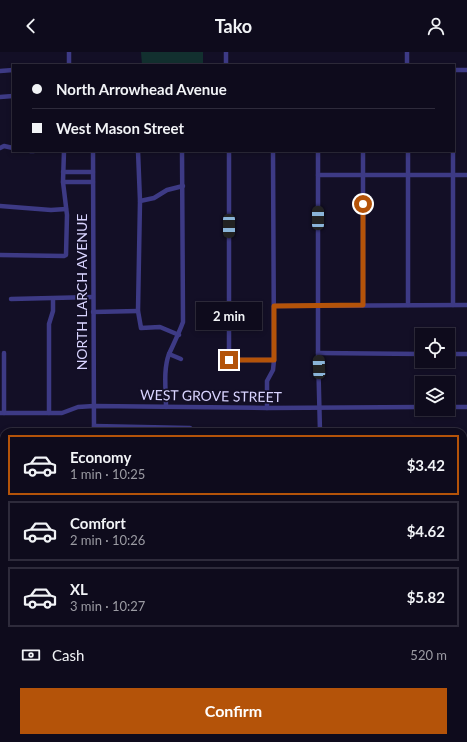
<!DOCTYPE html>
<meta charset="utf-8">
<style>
body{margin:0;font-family:Lato,sans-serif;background:#1c1929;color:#f1f3f6;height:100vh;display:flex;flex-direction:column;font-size:15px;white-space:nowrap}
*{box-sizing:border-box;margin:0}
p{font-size:13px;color:#9b9ba3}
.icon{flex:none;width:22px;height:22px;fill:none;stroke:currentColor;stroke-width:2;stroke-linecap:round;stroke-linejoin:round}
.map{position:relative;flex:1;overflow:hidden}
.details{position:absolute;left:0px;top:376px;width:467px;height:314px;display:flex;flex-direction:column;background:#0e0b1c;border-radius:12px 12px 0 0;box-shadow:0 2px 6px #0003,0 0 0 1px #2e2b3b}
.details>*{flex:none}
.guide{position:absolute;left:12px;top:12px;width:443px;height:88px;border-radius:0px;box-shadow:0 2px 6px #0003,0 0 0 1px #2e2b3b;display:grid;align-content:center;height:88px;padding:0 20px;background:#0e0b1c}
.fabs{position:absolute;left:415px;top:276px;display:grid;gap:8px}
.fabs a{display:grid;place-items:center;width:40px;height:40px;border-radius:0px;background:#0e0b1c;box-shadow:0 2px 6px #0003,0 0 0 1px #2e2b3b;font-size:20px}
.end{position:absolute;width:18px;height:18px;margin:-9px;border:5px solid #b45309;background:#fff;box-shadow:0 0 0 2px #fff}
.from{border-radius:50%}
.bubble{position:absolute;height:28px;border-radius:0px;background:#0e0b1c;box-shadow:0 2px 6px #0003,0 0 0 1px #2e2b3b;font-size:13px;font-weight:700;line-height:28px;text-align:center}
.car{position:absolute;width:12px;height:24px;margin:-12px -6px;border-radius:5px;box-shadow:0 0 3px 1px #0007;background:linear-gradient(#222 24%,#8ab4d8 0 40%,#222 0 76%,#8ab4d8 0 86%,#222 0)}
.guide b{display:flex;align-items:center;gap:14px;height:38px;font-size:15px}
.guide b+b{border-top:1px solid #2e2b3b}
.guide i{width:10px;height:10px;background:#f1f3f6}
ul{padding:7px 0 0;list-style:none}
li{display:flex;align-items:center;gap:12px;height:60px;margin:0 8px 6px;padding:0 12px;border:2px solid #2e2b3b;border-radius:0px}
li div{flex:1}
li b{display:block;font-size:15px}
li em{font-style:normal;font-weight:700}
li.active{border-color:#b45309}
li>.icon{width:36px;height:36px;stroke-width:1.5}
.pay{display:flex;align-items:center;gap:10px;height:44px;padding:0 20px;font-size:15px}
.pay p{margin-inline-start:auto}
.button{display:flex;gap:8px;margin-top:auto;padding:8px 20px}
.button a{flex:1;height:46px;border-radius:0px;background:#b45309;color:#fff;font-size:16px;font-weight:700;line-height:46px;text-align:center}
header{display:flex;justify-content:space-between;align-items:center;height:52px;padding:0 20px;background:#0e0b1c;font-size:18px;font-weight:700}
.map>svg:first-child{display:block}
.green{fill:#12302f}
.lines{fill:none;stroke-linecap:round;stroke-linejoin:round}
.minor{stroke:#3d3a85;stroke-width:4.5}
.major{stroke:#c25bff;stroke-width:5.5}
.route{stroke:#b45309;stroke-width:5}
.labels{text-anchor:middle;stroke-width:3.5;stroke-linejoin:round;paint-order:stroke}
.street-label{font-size:14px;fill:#d9d4ff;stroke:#130f26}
</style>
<header><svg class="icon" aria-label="back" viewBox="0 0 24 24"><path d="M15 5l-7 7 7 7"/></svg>Tako<svg class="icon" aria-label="person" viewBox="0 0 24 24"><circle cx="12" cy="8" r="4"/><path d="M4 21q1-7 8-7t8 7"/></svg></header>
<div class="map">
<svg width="467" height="690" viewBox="0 0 467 690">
<rect width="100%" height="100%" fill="#130f26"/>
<polygon class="green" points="141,0 203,0 203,13 142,13"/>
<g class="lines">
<g class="minor">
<polyline points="69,0 69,13"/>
<polyline points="407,0 407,13"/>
<polyline points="226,13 226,0"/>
<polyline points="454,18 467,18"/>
<polyline points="0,19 13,18"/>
<polyline points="0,45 13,44"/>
<polyline points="0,96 4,94 13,96"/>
<polyline points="30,99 34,99"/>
<polyline points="93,99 94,380"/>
<polyline points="138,99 140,149 138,259 141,276 160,275 179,283"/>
<polyline points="229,99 229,308 274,308"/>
<polyline points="318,99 318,301 320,380"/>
<polyline points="63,120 93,120"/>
<polyline points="318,123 467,123"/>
<polyline points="63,130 93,130"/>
<polyline points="140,149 154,146 167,138 183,134"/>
<polyline points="0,154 51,158 66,157"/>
<polyline points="0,203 64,204 66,203 67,163 63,130 64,99"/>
<polyline points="11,247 93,245"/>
<polyline points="363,253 363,99"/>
<polyline points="408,253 408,99"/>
<polyline points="453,253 453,99"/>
<polyline points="274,254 467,253"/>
<polyline points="93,260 138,259"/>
<polyline points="318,301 422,302"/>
<polyline points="169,302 181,307"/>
<polyline points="448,302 467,302"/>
<path d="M166,355C166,338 163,318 169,302C174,291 179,281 183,270L182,99"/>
<polyline points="448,355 467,355"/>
<polyline points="267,356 267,329 273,318 274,308 273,99"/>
<polyline points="0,361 62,361 78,355 94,354 267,356 422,355"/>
<polyline points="4,361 4,301"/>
<polyline points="49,361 49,272 53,259 53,247"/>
<polyline points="94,374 190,376 190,380"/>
<polyline points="463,551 467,551"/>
<polyline points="0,565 4,566"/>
<polyline points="42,686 42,690"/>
<polyline points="91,686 91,690"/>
<polyline points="144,686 144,690"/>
<polyline points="310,690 310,686"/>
<polyline points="362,690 363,686"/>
<polyline points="408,690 408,686"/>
<polyline points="454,690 454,686"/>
</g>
<g class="major">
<polyline points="0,463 4,463"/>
<polyline points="463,465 467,465"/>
<polyline points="0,472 4,470"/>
<polyline points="463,472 467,472"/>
</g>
</g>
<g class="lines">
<polyline class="route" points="229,308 274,308 274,254 363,253 363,152"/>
</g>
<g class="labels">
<g class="street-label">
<text transform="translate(82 240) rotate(-90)" y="5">NORTH LARCH AVENUE</text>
<text transform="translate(211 344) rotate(1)" y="5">WEST GROVE STREET</text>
</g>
</g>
</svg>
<div class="fabs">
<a><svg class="icon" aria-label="locate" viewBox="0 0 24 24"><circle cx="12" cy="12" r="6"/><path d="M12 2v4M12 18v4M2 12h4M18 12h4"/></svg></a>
<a><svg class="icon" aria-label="layers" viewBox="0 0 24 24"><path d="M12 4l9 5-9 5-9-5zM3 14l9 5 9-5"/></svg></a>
</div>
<i class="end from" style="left:363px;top:152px"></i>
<i class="end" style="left:229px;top:308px"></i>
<div class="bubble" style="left:196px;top:250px;width:66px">2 min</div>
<i class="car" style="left:318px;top:166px;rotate:0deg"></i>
<i class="car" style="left:229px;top:174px;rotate:180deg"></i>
<i class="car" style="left:319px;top:315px;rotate:358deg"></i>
<div class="guide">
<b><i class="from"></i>North Arrowhead Avenue</b>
<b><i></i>West Mason Street</b>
</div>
<section class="details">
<ul>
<li class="active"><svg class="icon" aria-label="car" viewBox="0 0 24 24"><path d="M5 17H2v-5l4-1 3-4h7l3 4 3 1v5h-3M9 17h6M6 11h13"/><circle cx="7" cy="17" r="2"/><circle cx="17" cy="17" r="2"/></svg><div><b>Economy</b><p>1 min · 10:25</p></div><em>$3.42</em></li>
<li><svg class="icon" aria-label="car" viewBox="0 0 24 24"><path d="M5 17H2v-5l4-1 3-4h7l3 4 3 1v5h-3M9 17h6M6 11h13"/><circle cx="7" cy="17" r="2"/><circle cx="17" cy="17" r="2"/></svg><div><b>Comfort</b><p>2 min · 10:26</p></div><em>$4.62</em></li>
<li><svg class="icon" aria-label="car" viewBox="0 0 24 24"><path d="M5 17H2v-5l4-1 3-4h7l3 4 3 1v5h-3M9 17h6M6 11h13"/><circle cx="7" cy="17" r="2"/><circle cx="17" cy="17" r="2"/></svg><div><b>XL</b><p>3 min · 10:27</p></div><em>$5.82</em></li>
</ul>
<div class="pay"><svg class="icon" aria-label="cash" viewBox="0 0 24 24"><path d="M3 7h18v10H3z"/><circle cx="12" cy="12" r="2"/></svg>Cash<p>520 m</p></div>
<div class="button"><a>Confirm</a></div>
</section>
</div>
